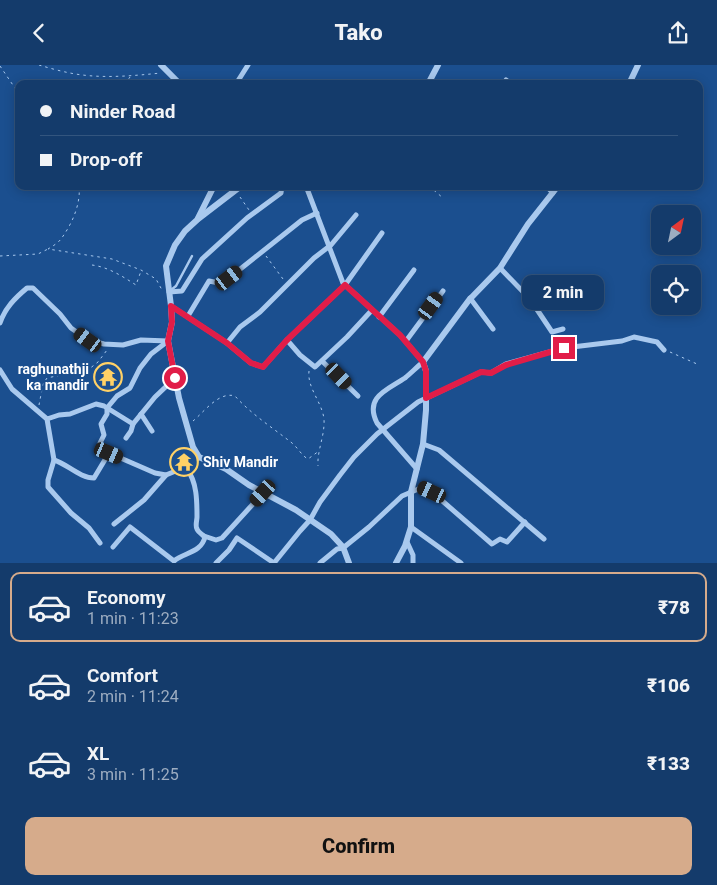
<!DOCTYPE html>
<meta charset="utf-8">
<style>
body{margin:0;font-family:Roboto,sans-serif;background:#214673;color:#f1f3f6;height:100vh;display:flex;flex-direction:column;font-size:19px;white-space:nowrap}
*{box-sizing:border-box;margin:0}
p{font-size:16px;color:#9dadc1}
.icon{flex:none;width:28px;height:28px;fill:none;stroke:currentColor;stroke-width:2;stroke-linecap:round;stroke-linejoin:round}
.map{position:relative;height:498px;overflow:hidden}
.drawer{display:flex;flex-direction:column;background:#143b6b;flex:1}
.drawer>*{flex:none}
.guide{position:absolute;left:15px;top:15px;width:688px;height:110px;border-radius:10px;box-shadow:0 2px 12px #0003,0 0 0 1px #33557e;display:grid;align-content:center;height:110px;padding:0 25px;background:#143b6b}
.needle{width:32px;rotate:33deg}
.buttons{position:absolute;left:651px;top:140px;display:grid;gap:10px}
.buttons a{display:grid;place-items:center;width:50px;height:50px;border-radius:10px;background:#143b6b;box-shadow:0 2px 12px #0003,0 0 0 1px #33557e;font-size:25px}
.end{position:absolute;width:22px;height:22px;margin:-11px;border:6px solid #e11d48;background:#fff;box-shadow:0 0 0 2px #fff}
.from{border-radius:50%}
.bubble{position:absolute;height:35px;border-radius:10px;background:#143b6b;box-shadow:0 2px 12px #0003,0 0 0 1px #33557e;font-size:16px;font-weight:800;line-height:35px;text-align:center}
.car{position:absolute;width:15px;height:30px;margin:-15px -8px;border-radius:6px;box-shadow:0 0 4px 1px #0007;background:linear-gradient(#222 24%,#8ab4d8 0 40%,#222 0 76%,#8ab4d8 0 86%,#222 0)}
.guide b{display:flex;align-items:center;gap:18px;height:48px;font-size:19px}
.guide b+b{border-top:1px solid #33557e}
.guide i{width:12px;height:12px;background:#f1f3f6}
ul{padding:9px 0 0;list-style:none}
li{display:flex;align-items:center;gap:15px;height:70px;margin:0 10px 8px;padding:0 15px;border:2px solid transparent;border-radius:10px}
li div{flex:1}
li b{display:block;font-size:19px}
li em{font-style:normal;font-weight:800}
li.active{border-color:#d6ab8b}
li>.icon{width:45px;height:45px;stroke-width:1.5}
.primary-button{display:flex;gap:10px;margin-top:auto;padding:10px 25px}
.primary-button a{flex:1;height:58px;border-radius:10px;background:#d6ab8b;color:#111;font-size:20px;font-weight:800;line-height:58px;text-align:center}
header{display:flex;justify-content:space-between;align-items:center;height:65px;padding:0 25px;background:#143b6b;font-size:22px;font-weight:800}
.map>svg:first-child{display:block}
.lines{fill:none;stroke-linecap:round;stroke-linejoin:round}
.path{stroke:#a9c9ee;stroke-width:1;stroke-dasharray:2.5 4;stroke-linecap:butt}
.service{stroke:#a9c9ee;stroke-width:2.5}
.minor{stroke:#a9c9ee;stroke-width:5}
.tertiary{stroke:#a9c9ee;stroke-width:6}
.route{stroke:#e11d48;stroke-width:6}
.labels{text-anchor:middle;stroke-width:4;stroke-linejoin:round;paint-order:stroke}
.poi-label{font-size:14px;font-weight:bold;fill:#fff;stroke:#1b4f8f;text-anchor:end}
</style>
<header><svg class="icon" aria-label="back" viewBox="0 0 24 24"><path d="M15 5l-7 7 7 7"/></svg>Tako<svg class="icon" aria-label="share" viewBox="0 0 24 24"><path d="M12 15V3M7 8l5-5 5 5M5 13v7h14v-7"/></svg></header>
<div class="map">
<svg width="717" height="498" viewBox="0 0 717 498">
<rect width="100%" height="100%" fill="#1b4f8f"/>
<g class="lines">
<g class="path">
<path d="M39,0C49,3 60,6 70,8C100,14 131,11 161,8"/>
<polyline points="0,1 19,29"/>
<polyline points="125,19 130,12"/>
<path d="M79,121C81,139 72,159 61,174C58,178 53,181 48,184L112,194L141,205L156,214L162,225"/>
<polyline points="429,121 443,133"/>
<polyline points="240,132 249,145"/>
<polyline points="0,191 38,189 48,184"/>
<polyline points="266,191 283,214"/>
<path d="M92,200C108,202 122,211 136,220L141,206"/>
<polyline points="670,287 697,299"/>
<path d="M309,306C307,323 322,337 324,354C325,371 317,385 318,401"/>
<polyline points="39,340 43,319 47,313 61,310 65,305 84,308 98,297 107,285"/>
<path d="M193,356C204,347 219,326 235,331C251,349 273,363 292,378C298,383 302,391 308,394L319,386"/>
</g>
<polyline class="service" points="171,225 176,221 192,191"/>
<g class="minor">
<polyline points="506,15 511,19"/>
<polyline points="236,19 248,0"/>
<path d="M306,121L343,218L400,270L423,297C417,302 411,308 405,313C387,325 364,332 377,358L417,404"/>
<polyline points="546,121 553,128"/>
<polyline points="500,203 530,234 552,267 563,264"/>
<polyline points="169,227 182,226 202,194 247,153 281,128 282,121"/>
<polyline points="470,233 493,264"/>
<polyline points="171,241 227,278 240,262 260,247 314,193 331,180 356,150"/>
<polyline points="188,251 209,216 219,218 229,213 302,155 317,148"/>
<polyline points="379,252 414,205"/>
<path d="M0,258C5,243 15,233 27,223H33L60,249L71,263L88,275L104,279L123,280L141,275L168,276"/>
<polyline points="287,275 300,290 315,302 347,272 372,245"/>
<polyline points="406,276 443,226"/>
<polyline points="227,278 251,298 263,302 287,275 345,220 382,168"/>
<polyline points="322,296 358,331"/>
<polyline points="0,305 12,324 47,354 54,395 48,415 48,422 71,448 89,463 100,478"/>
<polyline points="141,349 152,366"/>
<polyline points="47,354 59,350 70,349 96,339 104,341 133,359 155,332 175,313"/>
<polyline points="126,373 131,366 133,359"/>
<polyline points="423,379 439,385 544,474"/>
<polyline points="109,388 100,378 104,370 101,359 107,349 107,343 117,331 130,323 140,303 151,289 168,276"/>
<path d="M54,395C67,399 80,413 94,413L109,388L155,408L166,410"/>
<polyline points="114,459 144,435 166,410 178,405 187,405 199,392"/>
<polyline points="411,462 461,498"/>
<polyline points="204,471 216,475 222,473 263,428"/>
<polyline points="407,477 413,490 413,498"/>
<path d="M113,482L130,462L174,496C185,487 201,488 205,472C203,470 198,467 197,464C195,461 197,455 197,452C197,437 197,416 187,405"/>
<polyline points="216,498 229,485 237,473 274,498"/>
<polyline points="274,498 300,466 310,455 320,437 340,410 354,392 377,369 418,337 481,307 491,308 506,299 564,283 622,276 634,272 657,277 664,285"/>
<polyline points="320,498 337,484 343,483 369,462 402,431 423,422 432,427 492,479 500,474 507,477 525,457"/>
</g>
<g class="tertiary">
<polyline points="161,0 180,19"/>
<polyline points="428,19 438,0"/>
<polyline points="629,19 638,0"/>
<polyline points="214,121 197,155 185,166 175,180 166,201 171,241 172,257 168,276 179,333 193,382 199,392 226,404 249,420 296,445 331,469 343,482 349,498"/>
<polyline points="198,154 241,121"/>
<polyline points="396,498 405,481 411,462 411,427 423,379 426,345 426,306 423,297 469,235 500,203 528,159 558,121"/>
</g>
</g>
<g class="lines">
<polyline class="route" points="175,313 168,276 172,257 171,241 227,278 251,298 263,302 287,275 345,220 400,270 423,297 426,306 426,333 481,307 491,308 506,300 564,283"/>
</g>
<defs>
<symbol id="temple-ring" viewBox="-11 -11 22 22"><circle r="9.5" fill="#1b4f8f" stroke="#ffd166" stroke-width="1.5"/><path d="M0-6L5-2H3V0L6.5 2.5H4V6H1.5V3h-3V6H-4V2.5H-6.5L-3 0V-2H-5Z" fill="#ffd166"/></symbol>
</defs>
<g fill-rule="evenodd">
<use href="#temple-ring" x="92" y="296" width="32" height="32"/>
<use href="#temple-ring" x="168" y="381" width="32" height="32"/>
</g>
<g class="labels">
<g class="poi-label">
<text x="89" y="309">raghunathji<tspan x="89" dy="16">ka mandir</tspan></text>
<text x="203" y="402" text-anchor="start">Shiv Mandir</text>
</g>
</g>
</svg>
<div class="buttons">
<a><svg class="needle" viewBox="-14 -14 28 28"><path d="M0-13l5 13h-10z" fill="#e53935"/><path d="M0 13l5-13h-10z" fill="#9dadc1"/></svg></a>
<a><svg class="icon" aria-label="locate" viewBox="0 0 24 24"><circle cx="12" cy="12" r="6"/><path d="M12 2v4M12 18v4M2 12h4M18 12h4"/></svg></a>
</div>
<i class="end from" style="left:175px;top:313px"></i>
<i class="end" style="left:564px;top:283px"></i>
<div class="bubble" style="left:522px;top:210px;width:82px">2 min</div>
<i class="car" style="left:229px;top:213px;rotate:53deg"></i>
<i class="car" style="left:431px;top:241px;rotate:36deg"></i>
<i class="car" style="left:88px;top:275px;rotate:306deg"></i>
<i class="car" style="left:339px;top:311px;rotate:136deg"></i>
<i class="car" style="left:109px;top:388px;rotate:113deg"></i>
<i class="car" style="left:432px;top:427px;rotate:295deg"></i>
<i class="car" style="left:263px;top:428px;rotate:222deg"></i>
<div class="guide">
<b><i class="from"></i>Ninder Road</b>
<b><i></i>Drop-off</b>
</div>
</div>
<section class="drawer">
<ul>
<li class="active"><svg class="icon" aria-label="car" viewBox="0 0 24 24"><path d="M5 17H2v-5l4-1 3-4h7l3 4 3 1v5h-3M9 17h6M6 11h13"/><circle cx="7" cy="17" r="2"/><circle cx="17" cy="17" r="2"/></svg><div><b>Economy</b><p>1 min · 11:23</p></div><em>₹78</em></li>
<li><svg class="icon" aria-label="car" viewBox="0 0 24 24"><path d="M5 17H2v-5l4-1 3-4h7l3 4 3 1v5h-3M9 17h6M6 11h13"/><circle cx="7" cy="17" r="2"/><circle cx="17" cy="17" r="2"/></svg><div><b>Comfort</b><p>2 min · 11:24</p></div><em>₹106</em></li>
<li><svg class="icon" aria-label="car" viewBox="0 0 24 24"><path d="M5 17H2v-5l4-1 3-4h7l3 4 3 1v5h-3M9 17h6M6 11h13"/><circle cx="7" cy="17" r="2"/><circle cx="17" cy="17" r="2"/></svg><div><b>XL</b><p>3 min · 11:25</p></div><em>₹133</em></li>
</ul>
<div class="primary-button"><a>Confirm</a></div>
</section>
